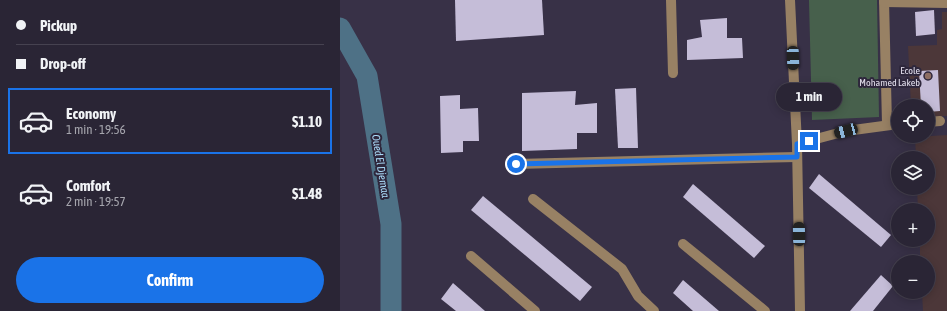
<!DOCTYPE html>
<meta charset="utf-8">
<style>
body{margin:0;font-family:"Asap Condensed",sans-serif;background:#363141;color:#f1f3f6;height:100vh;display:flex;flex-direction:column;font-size:15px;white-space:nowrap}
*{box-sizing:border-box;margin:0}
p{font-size:13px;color:#a5a5ad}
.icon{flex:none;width:22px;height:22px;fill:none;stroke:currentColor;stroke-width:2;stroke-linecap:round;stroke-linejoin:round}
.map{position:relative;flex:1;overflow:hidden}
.details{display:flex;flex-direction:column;background:#2a2535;width:340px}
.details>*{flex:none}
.top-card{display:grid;align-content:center;height:88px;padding:0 16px;background:#2a2535}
.fabs{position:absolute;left:551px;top:99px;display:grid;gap:8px}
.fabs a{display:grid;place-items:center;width:44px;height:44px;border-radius:50%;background:#2a2535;box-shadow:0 2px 10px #0003,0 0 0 1px #464250;font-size:20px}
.end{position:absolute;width:18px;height:18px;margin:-9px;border:5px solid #1a73e8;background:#fff;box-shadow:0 0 0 2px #fff}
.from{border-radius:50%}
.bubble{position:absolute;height:28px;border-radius:14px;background:#2a2535;box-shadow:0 2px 10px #0003,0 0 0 1px #464250;font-size:13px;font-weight:700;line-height:28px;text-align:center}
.car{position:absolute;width:12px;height:24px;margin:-12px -6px;border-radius:5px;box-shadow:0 0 3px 1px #0007;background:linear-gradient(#222 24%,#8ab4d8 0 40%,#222 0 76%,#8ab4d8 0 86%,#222 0)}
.top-card b{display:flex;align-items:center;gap:14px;height:38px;font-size:15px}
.top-card b+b{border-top:1px solid #464250}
.top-card i{width:10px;height:10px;background:#f1f3f6}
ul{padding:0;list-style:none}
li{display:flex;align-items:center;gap:12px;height:66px;margin:0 8px 6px;padding:0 8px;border:2px solid transparent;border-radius:0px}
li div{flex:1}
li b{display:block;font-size:15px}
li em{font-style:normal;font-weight:700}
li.on{border-color:#1a73e8}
li>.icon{width:36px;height:36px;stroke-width:1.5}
.cta{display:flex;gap:8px;margin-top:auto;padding:8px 16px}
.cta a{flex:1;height:46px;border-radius:24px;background:#1a73e8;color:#fff;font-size:16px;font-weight:700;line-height:46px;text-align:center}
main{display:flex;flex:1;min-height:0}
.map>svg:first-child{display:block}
.education{fill:#4c3739}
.green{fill:#47604c}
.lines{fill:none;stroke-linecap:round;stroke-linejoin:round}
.river{stroke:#4e7186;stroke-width:21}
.building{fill:#c5bdd8}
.minor{stroke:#988164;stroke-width:10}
.route{stroke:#1a73e8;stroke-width:5}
.education-dot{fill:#8d6e63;stroke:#2e273c;stroke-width:1.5}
.labels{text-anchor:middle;stroke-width:4;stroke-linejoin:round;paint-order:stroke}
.poi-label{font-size:10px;fill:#e3dfed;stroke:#2e273c;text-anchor:end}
.water-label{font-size:11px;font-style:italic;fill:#aadbf9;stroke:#2e273c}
</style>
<main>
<section class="details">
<div class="top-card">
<b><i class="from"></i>Pickup</b>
<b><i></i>Drop-off</b>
</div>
<ul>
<li class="on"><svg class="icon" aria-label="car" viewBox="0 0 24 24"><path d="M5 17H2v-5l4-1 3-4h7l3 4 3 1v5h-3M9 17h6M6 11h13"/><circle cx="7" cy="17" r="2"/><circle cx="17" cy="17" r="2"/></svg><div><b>Economy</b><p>1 min · 19:56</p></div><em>$1.10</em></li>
<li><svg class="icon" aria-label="car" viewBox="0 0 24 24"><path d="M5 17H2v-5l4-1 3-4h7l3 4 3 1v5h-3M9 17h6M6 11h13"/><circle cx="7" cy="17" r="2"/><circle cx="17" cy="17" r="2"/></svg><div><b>Comfort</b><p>2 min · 19:57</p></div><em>$1.48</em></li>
</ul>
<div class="cta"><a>Confirm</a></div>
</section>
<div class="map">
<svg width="607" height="311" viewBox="0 0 607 311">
<rect width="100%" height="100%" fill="#383147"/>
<g class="education">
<polygon points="602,12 607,12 607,116 588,116 588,106 571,106 568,46 597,45 597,30 602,29"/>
<polygon points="607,135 607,311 583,311 582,292 588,292 588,262 580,262 580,240 588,240 588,210 578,210 577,188 588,188 588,158 576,158 575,137"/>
</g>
<polygon class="green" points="469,0 537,0 539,117 472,120"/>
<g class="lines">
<polyline class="river" points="0,28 27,76 51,224 51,311"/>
</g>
<g class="building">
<polygon points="115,0 202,0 204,35 116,41"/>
<polygon points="594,10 595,34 576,36 575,12"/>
<polygon points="387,18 387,38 402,38 403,58 347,60 347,40 362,37 360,20"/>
<polygon points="598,70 600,111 588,112 588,106 581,106 579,71"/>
<polygon points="296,88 298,148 278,148 275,89"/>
<polygon points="236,91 235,105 257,103 257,133 237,133 237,149 182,151 182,93"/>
<polygon points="120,95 120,109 138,108 139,141 123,141 123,152 101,153 100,96"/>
<polygon points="479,174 551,235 541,247 469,188"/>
<polygon points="353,184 425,246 414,258 343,197"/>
<polygon points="143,196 252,287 240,301 131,210"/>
<polygon points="541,275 553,286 533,311 510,311"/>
<polygon points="343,280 379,311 353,311 333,293"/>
<polygon points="113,283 145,311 116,311 101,299"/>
</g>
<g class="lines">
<g class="minor">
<polyline points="331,0 333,73"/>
<polyline points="450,0 457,144 460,311"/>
<polyline points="544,0 547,124"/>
<polyline points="544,2 607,3"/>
<polyline points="588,122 600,121"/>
<polyline points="457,144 506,131 558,124"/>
<polyline points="176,164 457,157"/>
<polyline points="193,199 282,269 298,296 314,311"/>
<polyline points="343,244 425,311"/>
<polyline points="131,256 195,311"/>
</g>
</g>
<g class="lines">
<polyline class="route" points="176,164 457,157 457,144 469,141"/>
</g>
<circle class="education-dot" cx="588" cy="76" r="4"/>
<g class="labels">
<g class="poi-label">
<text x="580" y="74">Ecole<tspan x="580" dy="12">Mohamed Lakeb</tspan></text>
</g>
<g class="water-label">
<text transform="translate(41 166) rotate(81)" y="4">Oued El Djemaa</text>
</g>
</g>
</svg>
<div class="fabs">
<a><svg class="icon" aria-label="locate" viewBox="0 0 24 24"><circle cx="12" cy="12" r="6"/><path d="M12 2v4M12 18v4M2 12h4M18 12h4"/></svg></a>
<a><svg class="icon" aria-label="layers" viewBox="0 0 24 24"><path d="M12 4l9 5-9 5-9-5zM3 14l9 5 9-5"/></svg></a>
<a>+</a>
<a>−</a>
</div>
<i class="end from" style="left:176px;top:164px"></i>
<i class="end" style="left:469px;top:141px"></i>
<div class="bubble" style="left:436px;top:83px;width:66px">1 min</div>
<i class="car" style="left:453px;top:58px;rotate:178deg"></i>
<i class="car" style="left:506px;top:131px;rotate:255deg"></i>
<i class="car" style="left:459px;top:234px;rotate:359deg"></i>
</div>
</main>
